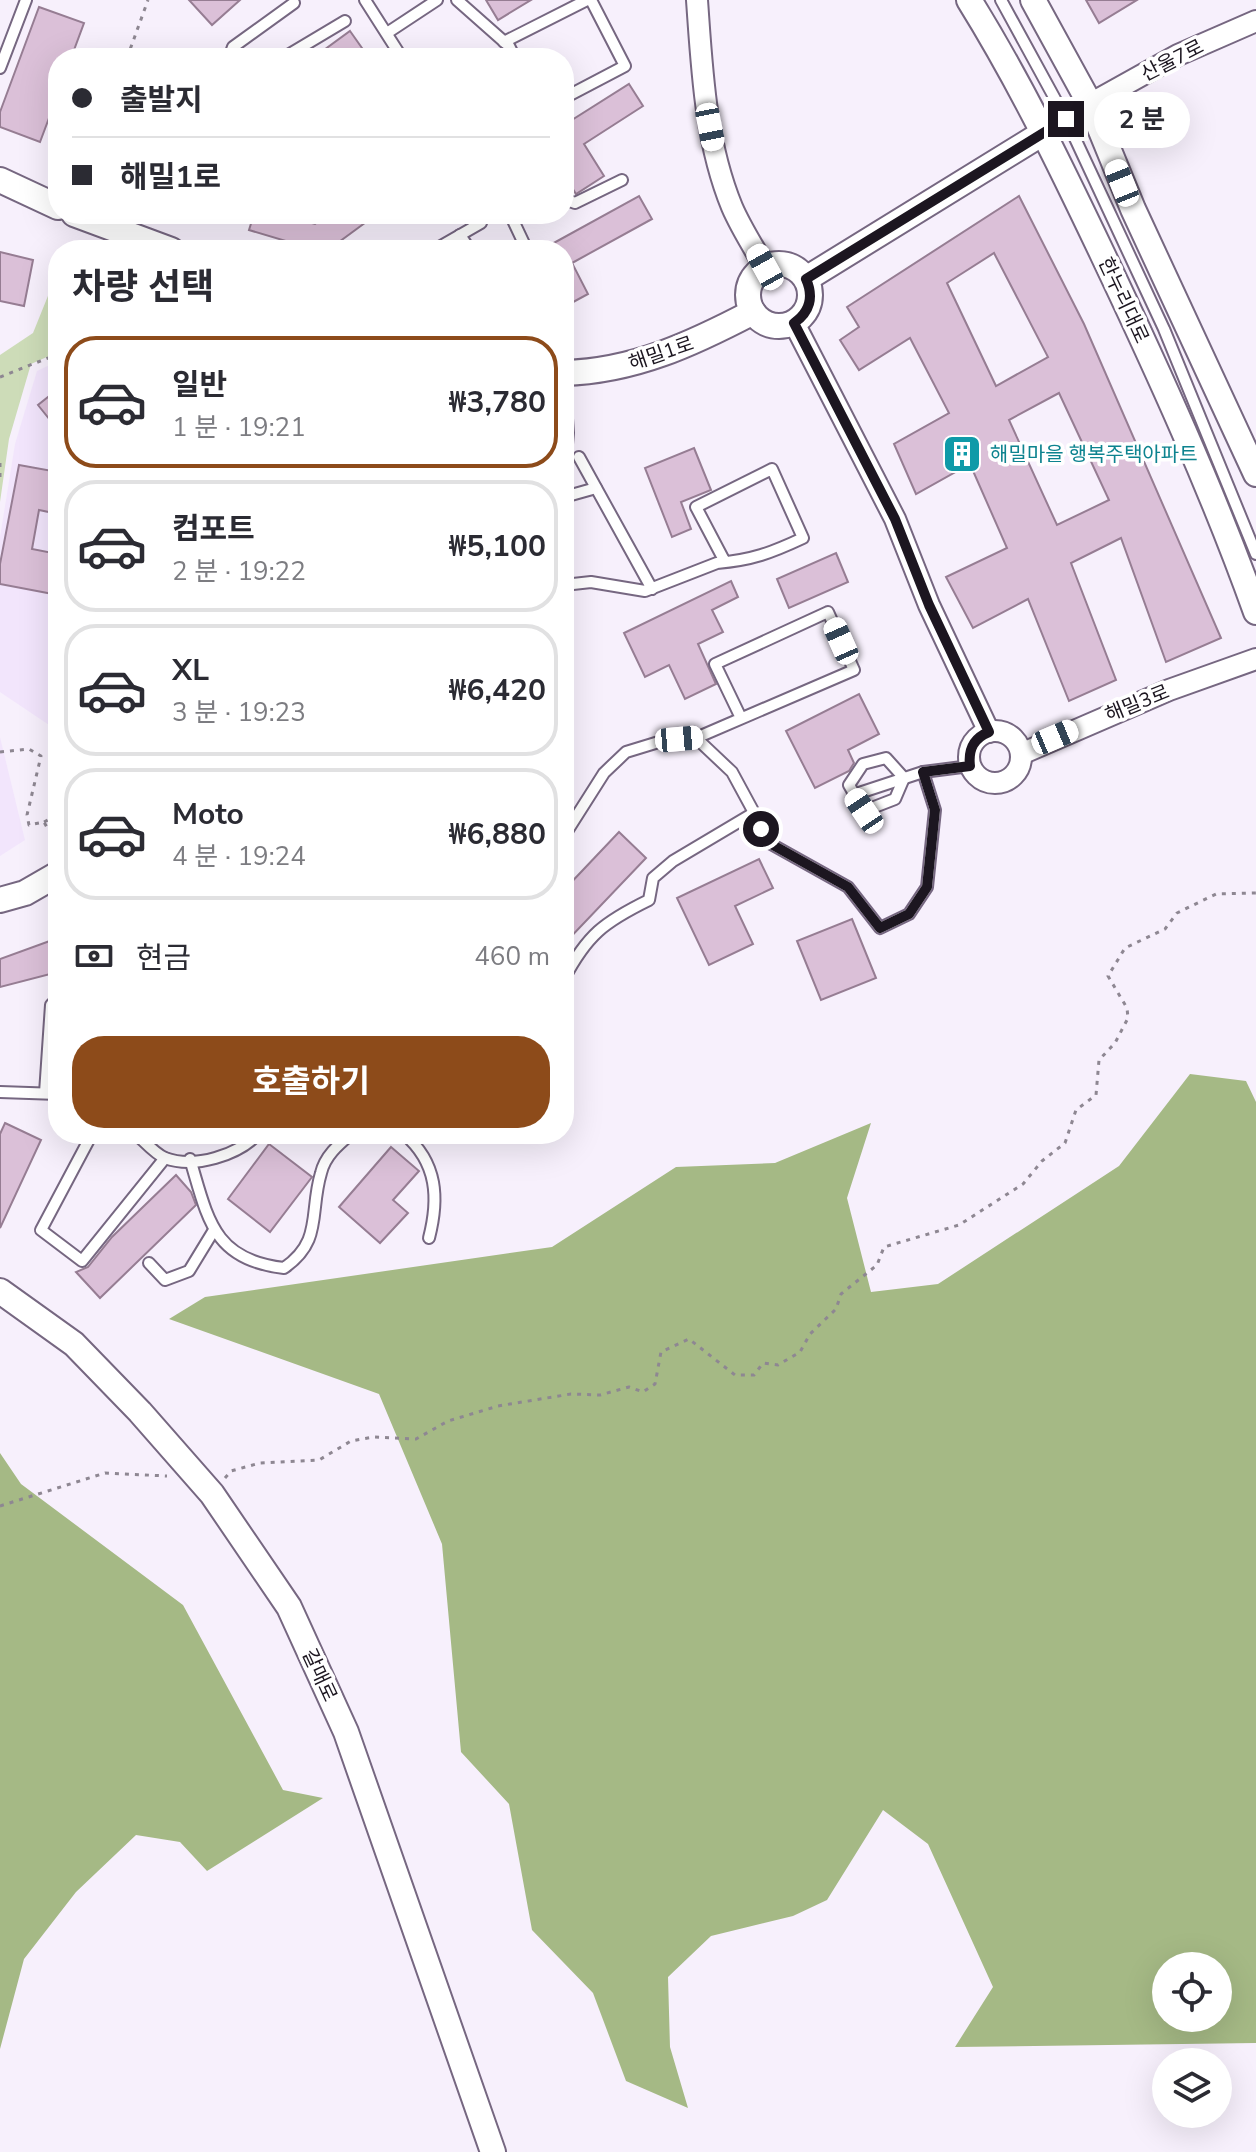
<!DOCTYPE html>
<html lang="ko">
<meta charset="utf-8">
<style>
body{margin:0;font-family:"Nunito Sans","Noto Sans KR",sans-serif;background:#f2f2f3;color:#2b2b33;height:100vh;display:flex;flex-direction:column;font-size:30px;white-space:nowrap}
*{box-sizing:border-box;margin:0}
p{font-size:26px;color:#7c7c81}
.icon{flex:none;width:44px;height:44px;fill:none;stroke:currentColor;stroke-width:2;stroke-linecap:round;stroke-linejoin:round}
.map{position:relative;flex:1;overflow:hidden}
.panel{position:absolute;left:48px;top:240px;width:526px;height:904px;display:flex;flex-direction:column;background:#fff;border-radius:32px;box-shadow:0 8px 32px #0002}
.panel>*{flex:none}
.guide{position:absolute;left:48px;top:48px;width:526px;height:176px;border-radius:32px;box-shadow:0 8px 32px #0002;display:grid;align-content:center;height:176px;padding:0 24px;background:#fff}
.fabs{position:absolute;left:1152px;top:1952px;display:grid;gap:16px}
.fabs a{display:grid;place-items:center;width:80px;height:80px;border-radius:50%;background:#fff;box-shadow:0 8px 32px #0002;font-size:40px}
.end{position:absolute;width:36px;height:36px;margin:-18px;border:10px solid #1c1620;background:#fff;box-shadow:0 0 0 4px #fff}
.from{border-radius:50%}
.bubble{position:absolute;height:56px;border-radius:28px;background:#fff;box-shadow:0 8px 32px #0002;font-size:26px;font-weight:700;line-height:56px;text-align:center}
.car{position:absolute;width:24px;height:48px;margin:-24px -12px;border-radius:10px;box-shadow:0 0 6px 2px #0007;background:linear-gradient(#fff 24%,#345 0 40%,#fff 0 76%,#345 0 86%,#fff 0)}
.guide b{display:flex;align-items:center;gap:28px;height:76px;font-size:30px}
.guide b+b{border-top:2px solid #e1e1e2}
.guide i{width:20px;height:20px;background:#2b2b33}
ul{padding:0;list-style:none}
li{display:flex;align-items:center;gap:24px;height:132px;margin:0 16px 12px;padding:0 8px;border:4px solid #e1e1e2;border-radius:32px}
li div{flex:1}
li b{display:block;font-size:30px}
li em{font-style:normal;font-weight:700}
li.on{border-color:#8d4b1a}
li>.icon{width:72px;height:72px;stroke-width:1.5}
h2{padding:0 24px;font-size:36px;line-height:96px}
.pay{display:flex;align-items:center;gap:20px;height:88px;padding:0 24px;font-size:30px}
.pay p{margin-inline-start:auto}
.button{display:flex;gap:16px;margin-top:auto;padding:16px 24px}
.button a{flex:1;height:92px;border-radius:32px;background:#8d4b1a;color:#fff;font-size:32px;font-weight:700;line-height:92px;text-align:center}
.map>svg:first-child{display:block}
.built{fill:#f2e5fc}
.green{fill:#cddcb8}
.forest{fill:#a5b985;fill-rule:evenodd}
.building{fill:#dbc0d8;stroke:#967d93;stroke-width:2;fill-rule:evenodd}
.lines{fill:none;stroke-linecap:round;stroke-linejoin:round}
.service-casing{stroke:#766781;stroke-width:14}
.minor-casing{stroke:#766781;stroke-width:24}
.tertiary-casing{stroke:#766781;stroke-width:28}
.path{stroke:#8e8792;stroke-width:3;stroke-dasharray:4 6;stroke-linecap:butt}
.service{stroke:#fff;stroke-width:10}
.minor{stroke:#fff;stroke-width:20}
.tertiary{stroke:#fff;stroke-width:24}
.route{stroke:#1c1620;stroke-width:10}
.labels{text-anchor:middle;stroke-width:7;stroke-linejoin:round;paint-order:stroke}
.street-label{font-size:20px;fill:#1c1620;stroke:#fff}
.culture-label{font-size:20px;fill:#0d838f;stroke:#fff;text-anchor:start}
</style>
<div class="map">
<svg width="1256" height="2152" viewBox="0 0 1256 2152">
<rect width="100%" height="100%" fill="#f7f0fc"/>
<g class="built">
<polygon points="58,361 58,731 0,692 0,537 15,444 37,371"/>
<polygon points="0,737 25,840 0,856"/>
</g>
<polygon class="green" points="58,271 58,352 31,364 9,439 0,502 0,355 33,333"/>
<g class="forest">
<path d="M1190,1074L1246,1081L1256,1102V2043L955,2047L993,1987L928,1844L883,1810L827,1900L793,1916L711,1936L668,1977L670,2047L688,2108L626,2081L593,1993L532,1930L509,1804L461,1752L442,1544L379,1394L169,1319L205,1297L552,1247L676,1167L775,1163L871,1123L847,1198L871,1292L938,1284L1119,1166ZM1166,1966H1218V2018H1166Z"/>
<polygon points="0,1453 21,1484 183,1605 283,1790 323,1798 207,1871 180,1842 136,1835 76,1892 24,1959 0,2049"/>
</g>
<g class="building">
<polygon points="189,0 240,0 212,25"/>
<polygon points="486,0 531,0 498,20"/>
<polygon points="1086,0 1137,0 1099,23"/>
<polygon points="39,7 84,23 71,58 58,58 58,94 40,142 0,127 0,112"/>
<polygon points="350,31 369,58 313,58"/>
<polygon points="629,84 643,106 584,144 604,176 576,194 564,175 564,125"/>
<polygon points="639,196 652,219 572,263 588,294 564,307 564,250 541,250"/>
<path d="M1019,196L1084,324L1221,638L1166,662L1121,538L1071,563L1116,680L1069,701L1028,599L973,628L946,577L1007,548L970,464L916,494L894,444L949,413L910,338L859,370L840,340L859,327L847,307ZM994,253L1048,357L996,386L947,283ZM1059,393L1109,500L1057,525L1009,420Z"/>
<polygon points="254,214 280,214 315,224 329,214 377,214 328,250 316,250 249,230"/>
<polygon points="0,252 33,260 24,306 0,301"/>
<polygon points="58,389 58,430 38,405"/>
<polygon points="694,448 711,490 681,502 691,529 672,537 645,468"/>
<polygon points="19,465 58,472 58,514 39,510 32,549 58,554 58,595 0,584 0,564"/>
<polygon points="836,553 848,582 789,608 777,579"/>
<polygon points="731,581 738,597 712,610 723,632 698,644 716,684 685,699 669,665 645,677 624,633"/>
<polygon points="859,694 879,734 848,750 854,763 849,771 815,788 786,731"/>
<polygon points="619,832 646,858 564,944 564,890"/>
<polygon points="759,859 773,888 735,906 753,944 709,965 677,898"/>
<polygon points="852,919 876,978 821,1000 797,941"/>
<polygon points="58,938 58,972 0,987 0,959"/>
<polygon points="5,1123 41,1140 0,1228 0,1134"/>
<polygon points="269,1144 312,1177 270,1232 228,1199"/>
<polygon points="391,1147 419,1171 393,1200 408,1213 380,1243 339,1207"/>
<polygon points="176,1175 191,1192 196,1205 100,1298 76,1272 88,1267 112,1237"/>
</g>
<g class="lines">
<defs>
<g id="service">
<polyline points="365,0 402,58"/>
<polyline points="457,0 509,46 515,58"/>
<polyline points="1001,0 1066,119 1164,329 1256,554"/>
<polyline points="387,33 437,0"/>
<polyline points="504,42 587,0"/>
<polyline points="229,58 233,47 294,3"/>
<polyline points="283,58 345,21"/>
<polyline points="0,68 26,0"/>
<polyline points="564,98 625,66 591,0"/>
<polyline points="564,199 575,203 622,180"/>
<polyline points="510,214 527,250"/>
<polyline points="460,235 470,250"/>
<polyline points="434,250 481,223"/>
<polyline points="564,375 568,433 564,478"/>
<polyline points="579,457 652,589"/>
<polyline points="564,497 596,488"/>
<path d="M564,585L591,582L645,591L717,563C752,560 771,553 803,538L772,469L696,507L725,562"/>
<polyline points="696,738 732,772 771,844 848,887 880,928 909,914 927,887 935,810 923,772"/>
<polygon points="886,758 904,778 895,799 864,811 849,785 863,764"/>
<polyline points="853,795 923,772 970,766"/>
<polyline points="564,836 604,773 626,752 662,741 696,738 854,670 828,612 715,664 741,718"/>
<path d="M564,979C587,935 604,922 649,900L653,878L673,861L752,814"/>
<polyline points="0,1092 58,1094"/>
<polyline points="45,1093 51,1005 58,998"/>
<polyline points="92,1134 41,1230 82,1261 165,1158"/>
<path d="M136,1134C144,1141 155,1154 165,1158C195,1169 238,1155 258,1134"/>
<path d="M404,1134C438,1163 439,1199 429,1238"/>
<path d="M190,1159C208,1219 213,1260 284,1268C323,1241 309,1213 321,1173C325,1156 338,1145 351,1134"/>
<polyline points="149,1263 165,1280 189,1271 214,1230"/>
</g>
<g id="minor">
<path d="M697,0C702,70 705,141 732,207C741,228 754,248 765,267"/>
<polyline points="1090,104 1178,55 1256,21"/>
<polyline points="794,323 895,519 929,605 989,732"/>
<circle cx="995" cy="757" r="26"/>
<polyline points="1021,754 1169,690 1256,659"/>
</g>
<g id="tertiary">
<path d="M969,0C1020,82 1061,167 1102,253C1158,371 1212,489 1256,612"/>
<polyline points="1033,0 1090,104 1133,209 1256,474"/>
<polyline points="0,180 58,207"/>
<polyline points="74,214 171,250"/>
<circle cx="779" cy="295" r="31"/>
<polyline points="806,279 1090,104"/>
<path d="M564,373C634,371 692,344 753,312"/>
<polyline points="0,900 25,893 58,874"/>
<polyline points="0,1291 74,1344 140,1412 212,1494 289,1607 346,1732 493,2152"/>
</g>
</defs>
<use href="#service" class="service-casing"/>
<use href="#minor" class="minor-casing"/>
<use href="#tertiary" class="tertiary-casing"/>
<g class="path">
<polyline points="127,58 148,0"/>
<polyline points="0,377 58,354"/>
<polyline points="0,463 0,481"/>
<polyline points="0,752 29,749 41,756 27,815 29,825 44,822 58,847"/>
<polyline points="58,775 55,780 58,782"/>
<polyline points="44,822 58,815"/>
<polyline points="225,1478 231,1471 260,1463 319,1460 351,1441 373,1437 416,1439 448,1421 498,1406 571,1394 600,1395 629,1387 643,1392 655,1384 661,1352 689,1339 735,1375 754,1375 763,1363 778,1365 800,1352 810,1334 836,1309 841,1294 877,1265 884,1247 959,1225 1023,1184 1042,1161 1065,1143 1076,1110 1096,1095 1099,1060 1115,1043 1128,1018 1127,1008 1108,976 1125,948 1165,929 1177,913 1216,894 1256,893"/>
<polyline points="0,1506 105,1473 167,1476"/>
</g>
<use href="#service" class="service"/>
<use href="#minor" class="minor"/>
<use href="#tertiary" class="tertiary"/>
</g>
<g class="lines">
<path class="route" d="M761,829L771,844L848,887L880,928L909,914L927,887L935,810L923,772L970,766C968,749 974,738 989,732L929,605L895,519L794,323C810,312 814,297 806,279L1066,119"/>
</g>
<defs>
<symbol id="building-square" viewBox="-11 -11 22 22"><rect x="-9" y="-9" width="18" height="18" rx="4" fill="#0f9aa8" stroke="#fff"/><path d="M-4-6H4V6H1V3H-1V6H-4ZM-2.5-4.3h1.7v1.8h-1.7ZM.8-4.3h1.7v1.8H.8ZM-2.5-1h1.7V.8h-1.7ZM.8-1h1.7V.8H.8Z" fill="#fff"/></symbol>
</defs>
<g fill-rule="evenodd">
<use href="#building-square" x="940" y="432" width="44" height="44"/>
</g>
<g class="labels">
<g class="street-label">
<text transform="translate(1172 60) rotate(-27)" y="7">산울7로</text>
<text transform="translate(1124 300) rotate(65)" y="7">한누리대로</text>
<text transform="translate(661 353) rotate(-19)" y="7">해밀1로</text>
<text transform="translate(1137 703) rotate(-22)" y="7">해밀3로</text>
<text transform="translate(320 1675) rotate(65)" y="7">갈매로</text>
</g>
<g class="culture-label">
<text x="990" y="461">해밀마을 행복주택아파트</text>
</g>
</g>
</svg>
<div class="fabs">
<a><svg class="icon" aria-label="locate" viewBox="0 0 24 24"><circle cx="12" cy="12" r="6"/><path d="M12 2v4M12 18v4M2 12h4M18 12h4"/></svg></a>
<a><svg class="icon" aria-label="layers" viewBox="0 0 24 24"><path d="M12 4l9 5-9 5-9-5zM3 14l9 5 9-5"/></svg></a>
</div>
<i class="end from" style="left:761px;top:829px"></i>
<i class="end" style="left:1066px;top:119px"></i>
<div class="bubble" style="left:1094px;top:92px;width:96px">2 분</div>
<i class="car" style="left:710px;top:127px;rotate:169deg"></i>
<i class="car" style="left:1122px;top:183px;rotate:338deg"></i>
<i class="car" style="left:765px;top:267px;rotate:331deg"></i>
<i class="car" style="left:841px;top:641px;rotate:336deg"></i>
<i class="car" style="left:1055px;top:737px;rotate:67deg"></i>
<i class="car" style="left:679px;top:739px;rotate:85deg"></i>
<i class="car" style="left:864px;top:811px;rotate:326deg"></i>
<div class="guide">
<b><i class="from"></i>출발지</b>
<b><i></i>해밀1로</b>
</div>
<section class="panel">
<h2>차량 선택</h2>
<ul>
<li class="on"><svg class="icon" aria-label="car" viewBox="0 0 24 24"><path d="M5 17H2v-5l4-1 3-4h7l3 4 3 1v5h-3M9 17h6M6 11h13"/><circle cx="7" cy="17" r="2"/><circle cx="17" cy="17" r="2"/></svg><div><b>일반</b><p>1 분 · 19:21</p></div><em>₩3,780</em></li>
<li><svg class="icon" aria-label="car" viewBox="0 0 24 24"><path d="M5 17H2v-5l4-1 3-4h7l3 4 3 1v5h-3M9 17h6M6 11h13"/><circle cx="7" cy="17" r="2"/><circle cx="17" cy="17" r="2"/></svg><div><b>컴포트</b><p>2 분 · 19:22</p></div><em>₩5,100</em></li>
<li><svg class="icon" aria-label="car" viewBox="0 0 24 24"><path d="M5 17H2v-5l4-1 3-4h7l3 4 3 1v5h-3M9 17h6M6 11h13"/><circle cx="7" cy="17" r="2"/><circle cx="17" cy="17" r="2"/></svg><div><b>XL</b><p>3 분 · 19:23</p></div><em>₩6,420</em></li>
<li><svg class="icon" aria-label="car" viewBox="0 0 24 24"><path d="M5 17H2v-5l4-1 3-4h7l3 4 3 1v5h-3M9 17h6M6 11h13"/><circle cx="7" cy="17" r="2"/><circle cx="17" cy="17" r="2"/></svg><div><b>Moto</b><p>4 분 · 19:24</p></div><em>₩6,880</em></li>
</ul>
<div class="pay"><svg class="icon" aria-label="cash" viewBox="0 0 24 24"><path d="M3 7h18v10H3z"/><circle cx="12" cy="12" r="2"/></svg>현금<p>460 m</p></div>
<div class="button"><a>호출하기</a></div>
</section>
</div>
